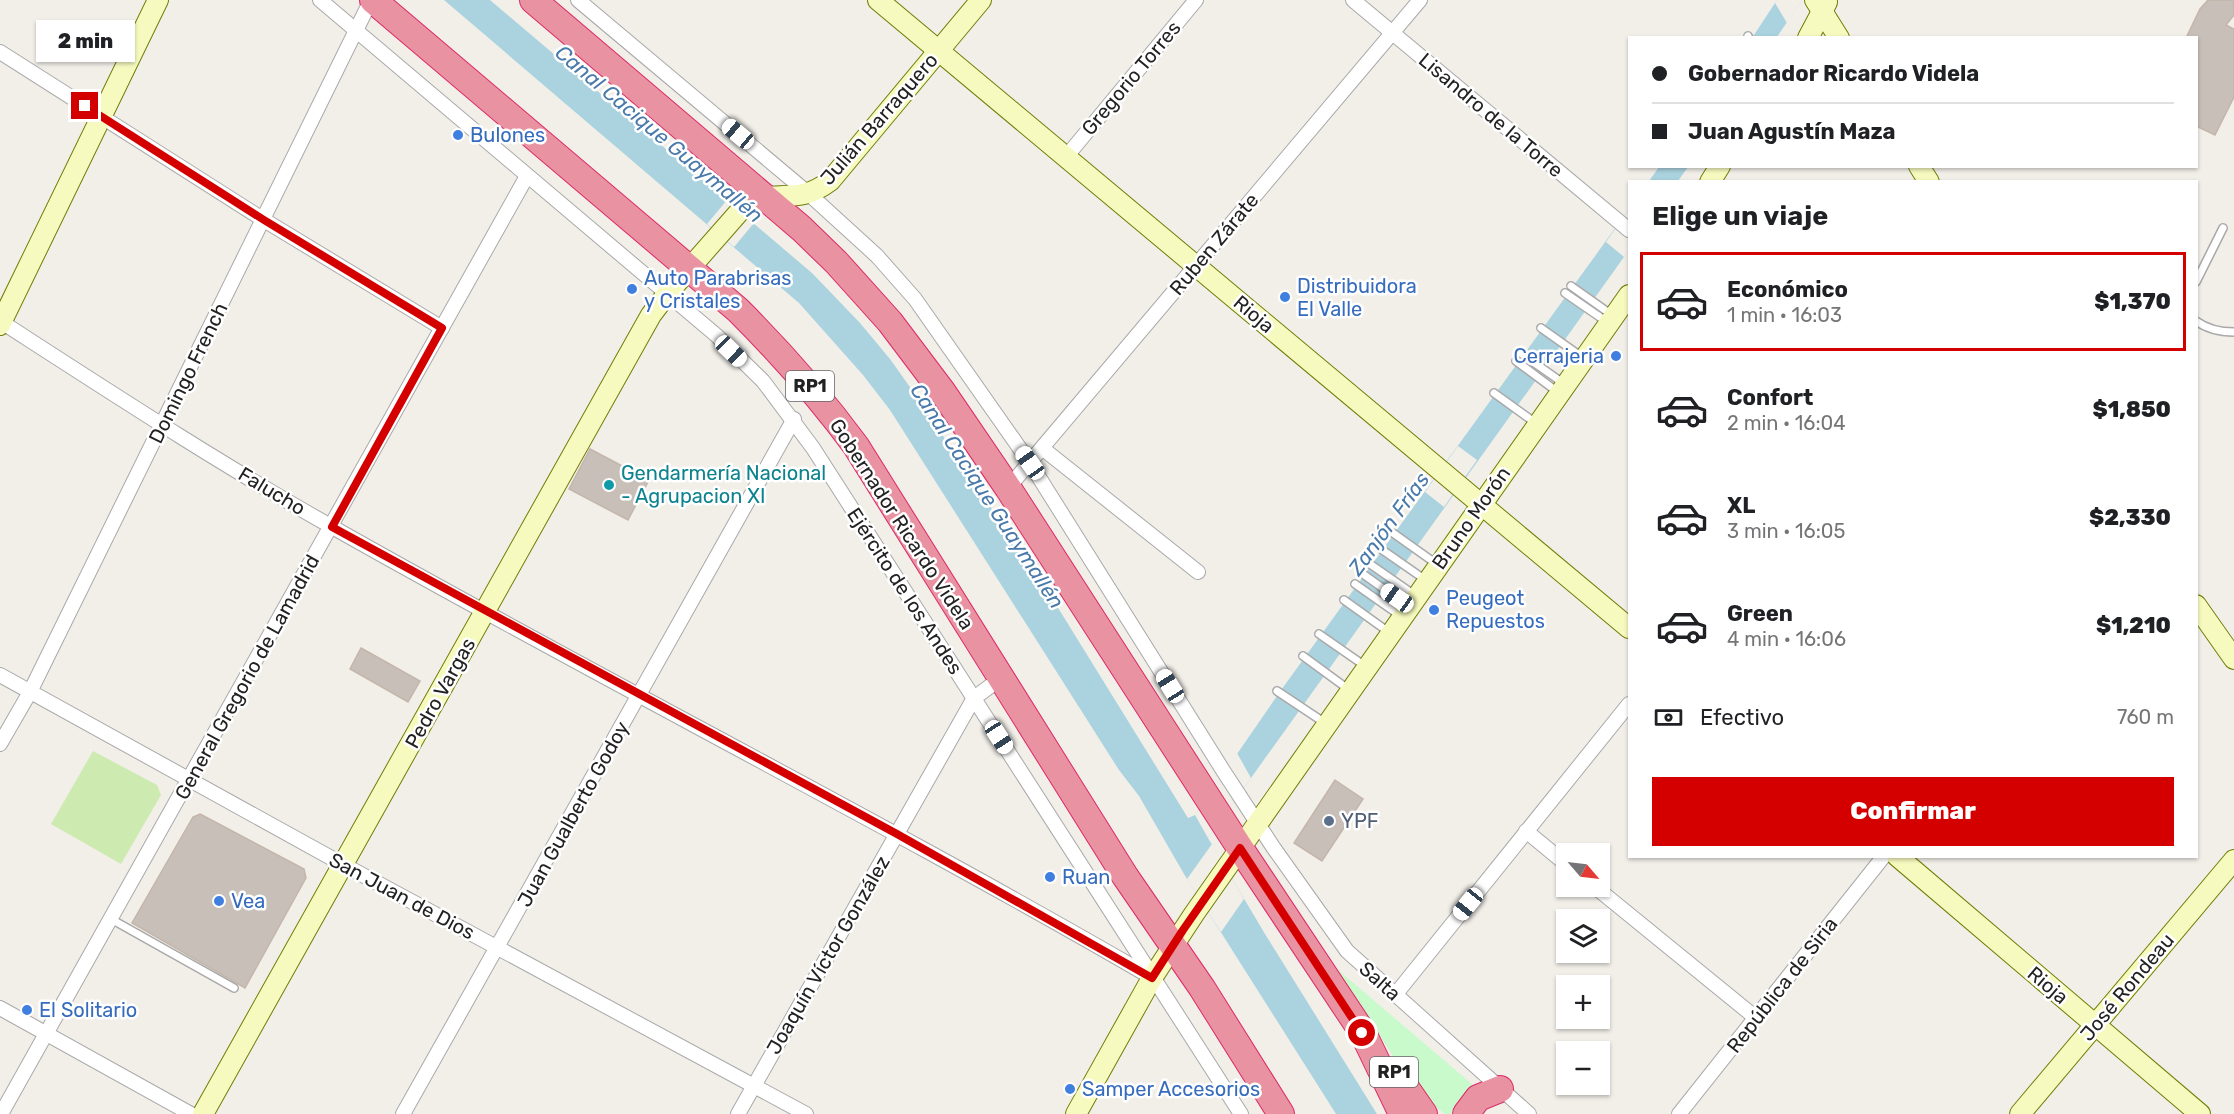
<!DOCTYPE html>
<html lang="es">
<meta charset="utf-8">
<style>
body{margin:0;font-family:Rubik,sans-serif;background:#f2f2f2;color:#202124;height:100vh;display:flex;flex-direction:column;font-size:22px;white-space:nowrap}
*{box-sizing:border-box;margin:0}
p{font-size:20px;color:#757577}
.icon{flex:none;width:33px;height:33px;fill:none;stroke:currentColor;stroke-width:2;stroke-linecap:round;stroke-linejoin:round}
.map{position:relative;flex:1;overflow:hidden}
.drawer{position:absolute;left:1628px;top:180px;width:570px;height:678px;display:flex;flex-direction:column;background:#fff;border-radius:0px;box-shadow:0 2px 4px #0004}
.drawer>*{flex:none}
.banner{position:absolute;left:1628px;top:36px;width:570px;height:132px;border-radius:0px;box-shadow:0 2px 4px #0004;display:grid;align-content:center;height:132px;padding:0 24px;background:#fff}
.needle{width:39px;rotate:118deg}
.fabs{position:absolute;left:1556px;top:843px;display:grid;gap:12px}
.fabs a{display:grid;place-items:center;width:54px;height:54px;border-radius:0px;background:#fff;box-shadow:0 2px 4px #0004;font-size:30px}
.end{position:absolute;width:27px;height:27px;margin:-14px;border:8px solid #d40000;background:#fff;box-shadow:0 0 0 3px #fff}
.from{border-radius:50%}
.bubble{position:absolute;height:42px;border-radius:0px;background:#fff;box-shadow:0 2px 4px #0004;font-size:20px;font-weight:800;line-height:42px;text-align:center}
.car{position:absolute;width:18px;height:36px;margin:-18px -9px;border-radius:8px;box-shadow:0 0 4px 2px #0007;background:linear-gradient(#fff 24%,#345 0 40%,#fff 0 76%,#345 0 86%,#fff 0)}
.banner b{display:flex;align-items:center;gap:21px;height:57px;font-size:22px}
.banner b+b{border-top:2px solid #e0e0e0}
.banner i{width:15px;height:15px;background:#202124}
ul{padding:0;list-style:none}
li{display:flex;align-items:center;gap:18px;height:99px;margin:0 12px 9px;padding:0 12px;border:3px solid transparent;border-radius:0px}
li div{flex:1}
li b{display:block;font-size:22px}
li em{font-style:normal;font-weight:800}
li.current{border-color:#d40000}
li>.icon{width:54px;height:54px;stroke-width:1.5}
h2{padding:0 24px;font-size:27px;line-height:72px}
.pay{display:flex;align-items:center;gap:15px;height:66px;padding:0 24px;font-size:22px}
.pay p{margin-inline-start:auto}
.primary-button{display:flex;gap:12px;margin-top:auto;padding:12px 24px}
.primary-button a{flex:1;height:69px;border-radius:0px;background:#d40000;color:#fff;font-size:24px;font-weight:800;line-height:69px;text-align:center}
.map>svg:first-child{display:block}
.grass{fill:#cdebb0}
.park{fill:#c8facc}
.water{fill:#aad3df}
.pier{fill:#f2efe9}
.building{fill:#c7bfb8;stroke:#c4b6ab;stroke-width:1.5}
.lines{fill:none;stroke-linecap:round;stroke-linejoin:round}
.lane-casing{stroke:#a9a9a9;stroke-width:10}
.street-casing{stroke:#a9a9a9;stroke-width:16}
.secondary-casing{stroke:#707d05;stroke-width:22}
.highway-casing{stroke:#dc2a67;stroke-width:28}
.lane{stroke:#fff;stroke-width:7}
.street{stroke:#fff;stroke-width:14}
.secondary{stroke:#f7fabf;stroke-width:20}
.highway{stroke:#e892a2;stroke-width:26}
.route{stroke:#d40000;stroke-width:8}
.shop-dot{fill:#3f7fe0;stroke:#fff;stroke-width:2}
.culture-dot{fill:#0f9aa8;stroke:#fff;stroke-width:2}
.service-dot{fill:#5c6f8a;stroke:#fff;stroke-width:2}
.labels{text-anchor:middle;stroke-width:5;stroke-linejoin:round;paint-order:stroke}
.shield{fill:#fff;stroke:#646464;stroke-width:1.5}
.shield-label{font-size:18px;font-weight:bold;fill:#222}
.street-label{font-size:20px;fill:#222;stroke:#fff}
.shop-label{font-size:20px;fill:#366cbe;stroke:#fff;text-anchor:start}
.culture-label{font-size:20px;fill:#0d838f;stroke:#fff;text-anchor:start}
.service-label{font-size:20px;fill:#4e5e75;stroke:#fff;text-anchor:start}
.water-label{font-size:21px;font-style:italic;fill:#4a7aab;stroke:#fff}
</style>
<div class="map">
<svg width="2234" height="1114" viewBox="0 0 2234 1114">
<rect width="100%" height="100%" fill="#f2efe9"/>
<polygon class="grass" points="93,751 157,785 161,795 121,864 51,824"/>
<polygon class="park" points="1337,969 1473,1085 1450,1114 1445,1114 1416,1092"/>
<g class="water">
<polygon points="444,0 490,0 812,273 860,323 890,359 917,397 1060,611 1188,818 1195,815 1279,693 1629,209 1629,250 1208,838 1265,934 1377,1114 1336,1114 1184,874 1139,796 1119,770 890,410 863,375 799,303"/>
<polygon points="1777,0 1802,0 1777,37 1752,38"/>
<polygon points="1659,167 1659,166 1688,167 1678,181 1649,181"/>
</g>
<g class="pier">
<polygon points="1777,0 1802,0 1787,23 1775,3"/>
<polygon points="727,200 754,223 734,247 707,224"/>
<polygon points="1629,209 1629,250 1624,257 1606,242"/>
<polygon points="1458,446 1477,460 1444,507 1425,492"/>
<polygon points="1237,753 1251,778 1208,838 1195,815"/>
<polygon points="1212,844 1244,899 1221,932 1187,879"/>
</g>
<g class="building">
<polygon points="2208,0 2234,0 2234,15 2226,25 2234,29 2234,97 2215,135 2196,126 2196,38 2186,38 2200,9"/>
<polygon points="590,449 649,480 628,520 569,489"/>
<polygon points="361,648 420,681 408,702 350,669"/>
<polygon points="1335,780 1363,799 1322,861 1294,843"/>
<polygon points="200,814 304,869 306,878 245,988 132,923 193,817"/>
</g>
<g class="lines">
<defs>
<g id="lane">
<polyline points="1748,36 1749,38"/>
<polyline points="2196,282 2223,228"/>
<polyline points="1571,286 1612,315"/>
<polyline points="1565,293 1607,322"/>
<path d="M2196,321C2207,329 2220,332 2234,332"/>
<polyline points="1541,328 1582,357"/>
<polyline points="1522,354 1563,383"/>
<polyline points="1516,361 1559,393"/>
<polyline points="1494,393 1537,424"/>
<polyline points="1393,533 1438,565"/>
<polyline points="1381,549 1427,581"/>
<polyline points="1370,564 1416,596"/>
<polyline points="1363,574 1409,607"/>
<polyline points="1355,584 1402,617"/>
<polyline points="1344,600 1390,633"/>
<polyline points="1319,634 1365,666"/>
<polyline points="1303,656 1348,689"/>
<polyline points="1277,691 1325,723"/>
<polyline points="111,919 234,988"/>
</g>
<g id="street">
<polyline points="320,0 716,335 763,381 813,448 1241,1114"/>
<polyline points="578,0 809,194 877,256 915,299 1030,463 1224,772 1273,847 1347,951 1529,1114"/>
<polyline points="1353,0 1629,230"/>
<polyline points="0,52 264,220 442,328"/>
<polyline points="1066,157 1196,0"/>
<path d="M0,321C110,392 220,464 334,528C604,681 882,821 1151,977"/>
<polyline points="1042,448 1198,572"/>
<polyline points="1008,488 1420,0"/>
<polyline points="0,675 344,865 806,1114"/>
<polyline points="0,744 30,692 371,0"/>
<polyline points="1526,831 1566,864"/>
<polyline points="1594,886 1756,1018"/>
<polyline points="1395,995 1629,704"/>
<polyline points="0,1008 191,1114"/>
<polyline points="1,1114 527,176"/>
<polyline points="403,1114 794,419"/>
<polyline points="738,1114 974,698 1000,679"/>
<polyline points="1679,1114 1884,856"/>
</g>
<g id="secondary">
<polyline points="878,0 1629,628"/>
<polyline points="1815,0 1839,38"/>
<polyline points="1808,38 1827,2"/>
<polyline points="1919,166 1929,182"/>
<polyline points="1710,182 1720,166"/>
<polyline points="0,325 158,0"/>
<polyline points="2196,605 2234,659"/>
<polyline points="1897,856 2200,1114"/>
<path d="M203,1114L651,315L667,294L740,211C747,206 757,198 765,197C793,195 806,199 830,181L981,0"/>
<polyline points="1076,1114 1152,978 1194,914 1629,295"/>
<polyline points="2020,1114 2234,860"/>
</g>
<g id="highway">
<path d="M373,0L738,310C781,353 820,397 856,446L1125,876L1202,988L1281,1114"/>
<polyline points="533,0 802,229 836,262 890,322 942,391 1008,488 1240,848 1363,1033 1402,1114"/>
<polyline points="1397,1075 1424,1114"/>
<polyline points="1466,1114 1478,1098 1500,1089"/>
</g>
</defs>
<use href="#lane" class="lane-casing"/>
<use href="#street" class="street-casing"/>
<use href="#secondary" class="secondary-casing"/>
<use href="#highway" class="highway-casing"/>
<use href="#lane" class="lane"/>
<use href="#street" class="street"/>
<use href="#secondary" class="secondary"/>
<use href="#highway" class="highway"/>
</g>
<g class="lines">
<polyline class="route" points="85,106 264,220 442,328 332,527 897,834 1152,978 1183,930 1240,848 1362,1033"/>
</g>
<g class="shop-dot">
<circle cx="458" cy="135" r="6"/>
<circle cx="632" cy="289" r="6"/>
<circle cx="1285" cy="297" r="6"/>
<circle cx="1616" cy="356" r="6"/>
<circle cx="1434" cy="610" r="6"/>
<circle cx="1050" cy="877" r="6"/>
<circle cx="219" cy="901" r="6"/>
<circle cx="27" cy="1010" r="6"/>
<circle cx="1070" cy="1089" r="6"/>
</g>
<circle class="culture-dot" cx="609" cy="485" r="6"/>
<circle class="service-dot" cx="1329" cy="821" r="6"/>
<g class="labels">
<g class="shield">
<rect x="786" y="371" width="48" height="30" rx="4.5"/>
<rect x="1370" y="1057" width="48" height="30" rx="4.5"/>
</g>
<g class="shield-label">
<text x="810" y="392">RP1</text>
<text x="1394" y="1078">RP1</text>
</g>
<g class="street-label">
<text transform="translate(1131 78) rotate(-50)" y="7">Gregorio Torres</text>
<text transform="translate(1491 115) rotate(40)" y="7">Lisandro de la Torre</text>
<text transform="translate(879 119) rotate(-49)" y="7">Julián Barraquero</text>
<text transform="translate(1214 244) rotate(-50)" y="7">Ruben Zárate</text>
<text transform="translate(1254 314) rotate(40)" y="7">Rioja</text>
<text transform="translate(188 373) rotate(-64)" y="7">Domingo French</text>
<text transform="translate(272 491) rotate(31)" y="7">Falucho</text>
<text transform="translate(1471 518) rotate(-55)" y="7">Bruno Morón</text>
<text transform="translate(902 524) rotate(57)" y="7">Gobernador Ricardo Videla</text>
<text transform="translate(905 591) rotate(57)" y="7">Ejército de los Andes</text>
<text transform="translate(247 677) rotate(-61)" y="7">General Gregorio de Lamadrid</text>
<text transform="translate(440 693) rotate(-61)" y="7">Pedro Vargas</text>
<text transform="translate(573 814) rotate(-61)" y="7">Juan Gualberto Godoy</text>
<text transform="translate(402 896) rotate(28)" y="7">San Juan de Dios</text>
<text transform="translate(828 955) rotate(-60)" y="7">Joaquín Víctor González</text>
<text transform="translate(1380 981) rotate(42)" y="7">Salta</text>
<text transform="translate(1782 985) rotate(-52)" y="7">República de Siria</text>
<text transform="translate(2048 985) rotate(40)" y="7">Rioja</text>
<text transform="translate(2127 987) rotate(-50)" y="7">José Rondeau</text>
</g>
<g class="shop-label">
<text x="470" y="142">Bulones</text>
<text x="644" y="285">Auto Parabrisas<tspan x="644" dy="23">y Cristales</tspan></text>
<text x="1297" y="293">Distribuidora<tspan x="1297" dy="23">El Valle</tspan></text>
<text x="1604" y="363" text-anchor="end">Cerrajeria</text>
<text x="1446" y="605">Peugeot<tspan x="1446" dy="23">Repuestos</tspan></text>
<text x="1062" y="884">Ruan</text>
<text x="231" y="908">Vea</text>
<text x="39" y="1017">El Solitario</text>
<text x="1082" y="1096">Samper Accesorios</text>
</g>
<g class="culture-label">
<text x="621" y="480">Gendarmería Nacional<tspan x="621" dy="23">- Agrupacion XI</tspan></text>
</g>
<g class="service-label">
<text x="1341" y="828">YPF</text>
</g>
<g class="water-label">
<text transform="translate(659 134) rotate(40)" y="7">Canal Cacique Guaymallén</text>
<text transform="translate(987 496) rotate(57)" y="7">Canal Cacique Guaymallén</text>
<text transform="translate(1389 524) rotate(-54)" y="7">Zanjón Frías</text>
</g>
</g>
</svg>
<div class="fabs">
<a><svg class="needle" viewBox="-14 -14 28 28"><path d="M0-13l5 13h-10z" fill="#e53935"/><path d="M0 13l5-13h-10z" fill="#757577"/></svg></a>
<a><svg class="icon" aria-label="layers" viewBox="0 0 24 24"><path d="M12 4l9 5-9 5-9-5zM3 14l9 5 9-5"/></svg></a>
<a>+</a>
<a>−</a>
</div>
<i class="end from" style="left:1362px;top:1033px"></i>
<i class="end" style="left:85px;top:106px"></i>
<div class="bubble" style="left:36px;top:20px;width:99px">2 min</div>
<i class="car" style="left:738px;top:134px;rotate:310deg"></i>
<i class="car" style="left:731px;top:351px;rotate:134deg"></i>
<i class="car" style="left:1030px;top:463px;rotate:325deg"></i>
<i class="car" style="left:1397px;top:598px;rotate:305deg"></i>
<i class="car" style="left:1170px;top:686px;rotate:328deg"></i>
<i class="car" style="left:999px;top:737px;rotate:147deg"></i>
<i class="car" style="left:1468px;top:904px;rotate:219deg"></i>
<div class="banner">
<b><i class="from"></i>Gobernador Ricardo Videla</b>
<b><i></i>Juan Agustín Maza</b>
</div>
<section class="drawer">
<h2>Elige un viaje</h2>
<ul>
<li class="current"><svg class="icon" aria-label="car" viewBox="0 0 24 24"><path d="M5 17H2v-5l4-1 3-4h7l3 4 3 1v5h-3M9 17h6M6 11h13"/><circle cx="7" cy="17" r="2"/><circle cx="17" cy="17" r="2"/></svg><div><b>Económico</b><p>1 min · 16:03</p></div><em>$1,370</em></li>
<li><svg class="icon" aria-label="car" viewBox="0 0 24 24"><path d="M5 17H2v-5l4-1 3-4h7l3 4 3 1v5h-3M9 17h6M6 11h13"/><circle cx="7" cy="17" r="2"/><circle cx="17" cy="17" r="2"/></svg><div><b>Confort</b><p>2 min · 16:04</p></div><em>$1,850</em></li>
<li><svg class="icon" aria-label="car" viewBox="0 0 24 24"><path d="M5 17H2v-5l4-1 3-4h7l3 4 3 1v5h-3M9 17h6M6 11h13"/><circle cx="7" cy="17" r="2"/><circle cx="17" cy="17" r="2"/></svg><div><b>XL</b><p>3 min · 16:05</p></div><em>$2,330</em></li>
<li><svg class="icon" aria-label="car" viewBox="0 0 24 24"><path d="M5 17H2v-5l4-1 3-4h7l3 4 3 1v5h-3M9 17h6M6 11h13"/><circle cx="7" cy="17" r="2"/><circle cx="17" cy="17" r="2"/></svg><div><b>Green</b><p>4 min · 16:06</p></div><em>$1,210</em></li>
</ul>
<div class="pay"><svg class="icon" aria-label="cash" viewBox="0 0 24 24"><path d="M3 7h18v10H3z"/><circle cx="12" cy="12" r="2"/></svg>Efectivo<p>760 m</p></div>
<div class="primary-button"><a>Confirmar</a></div>
</section>
</div>
